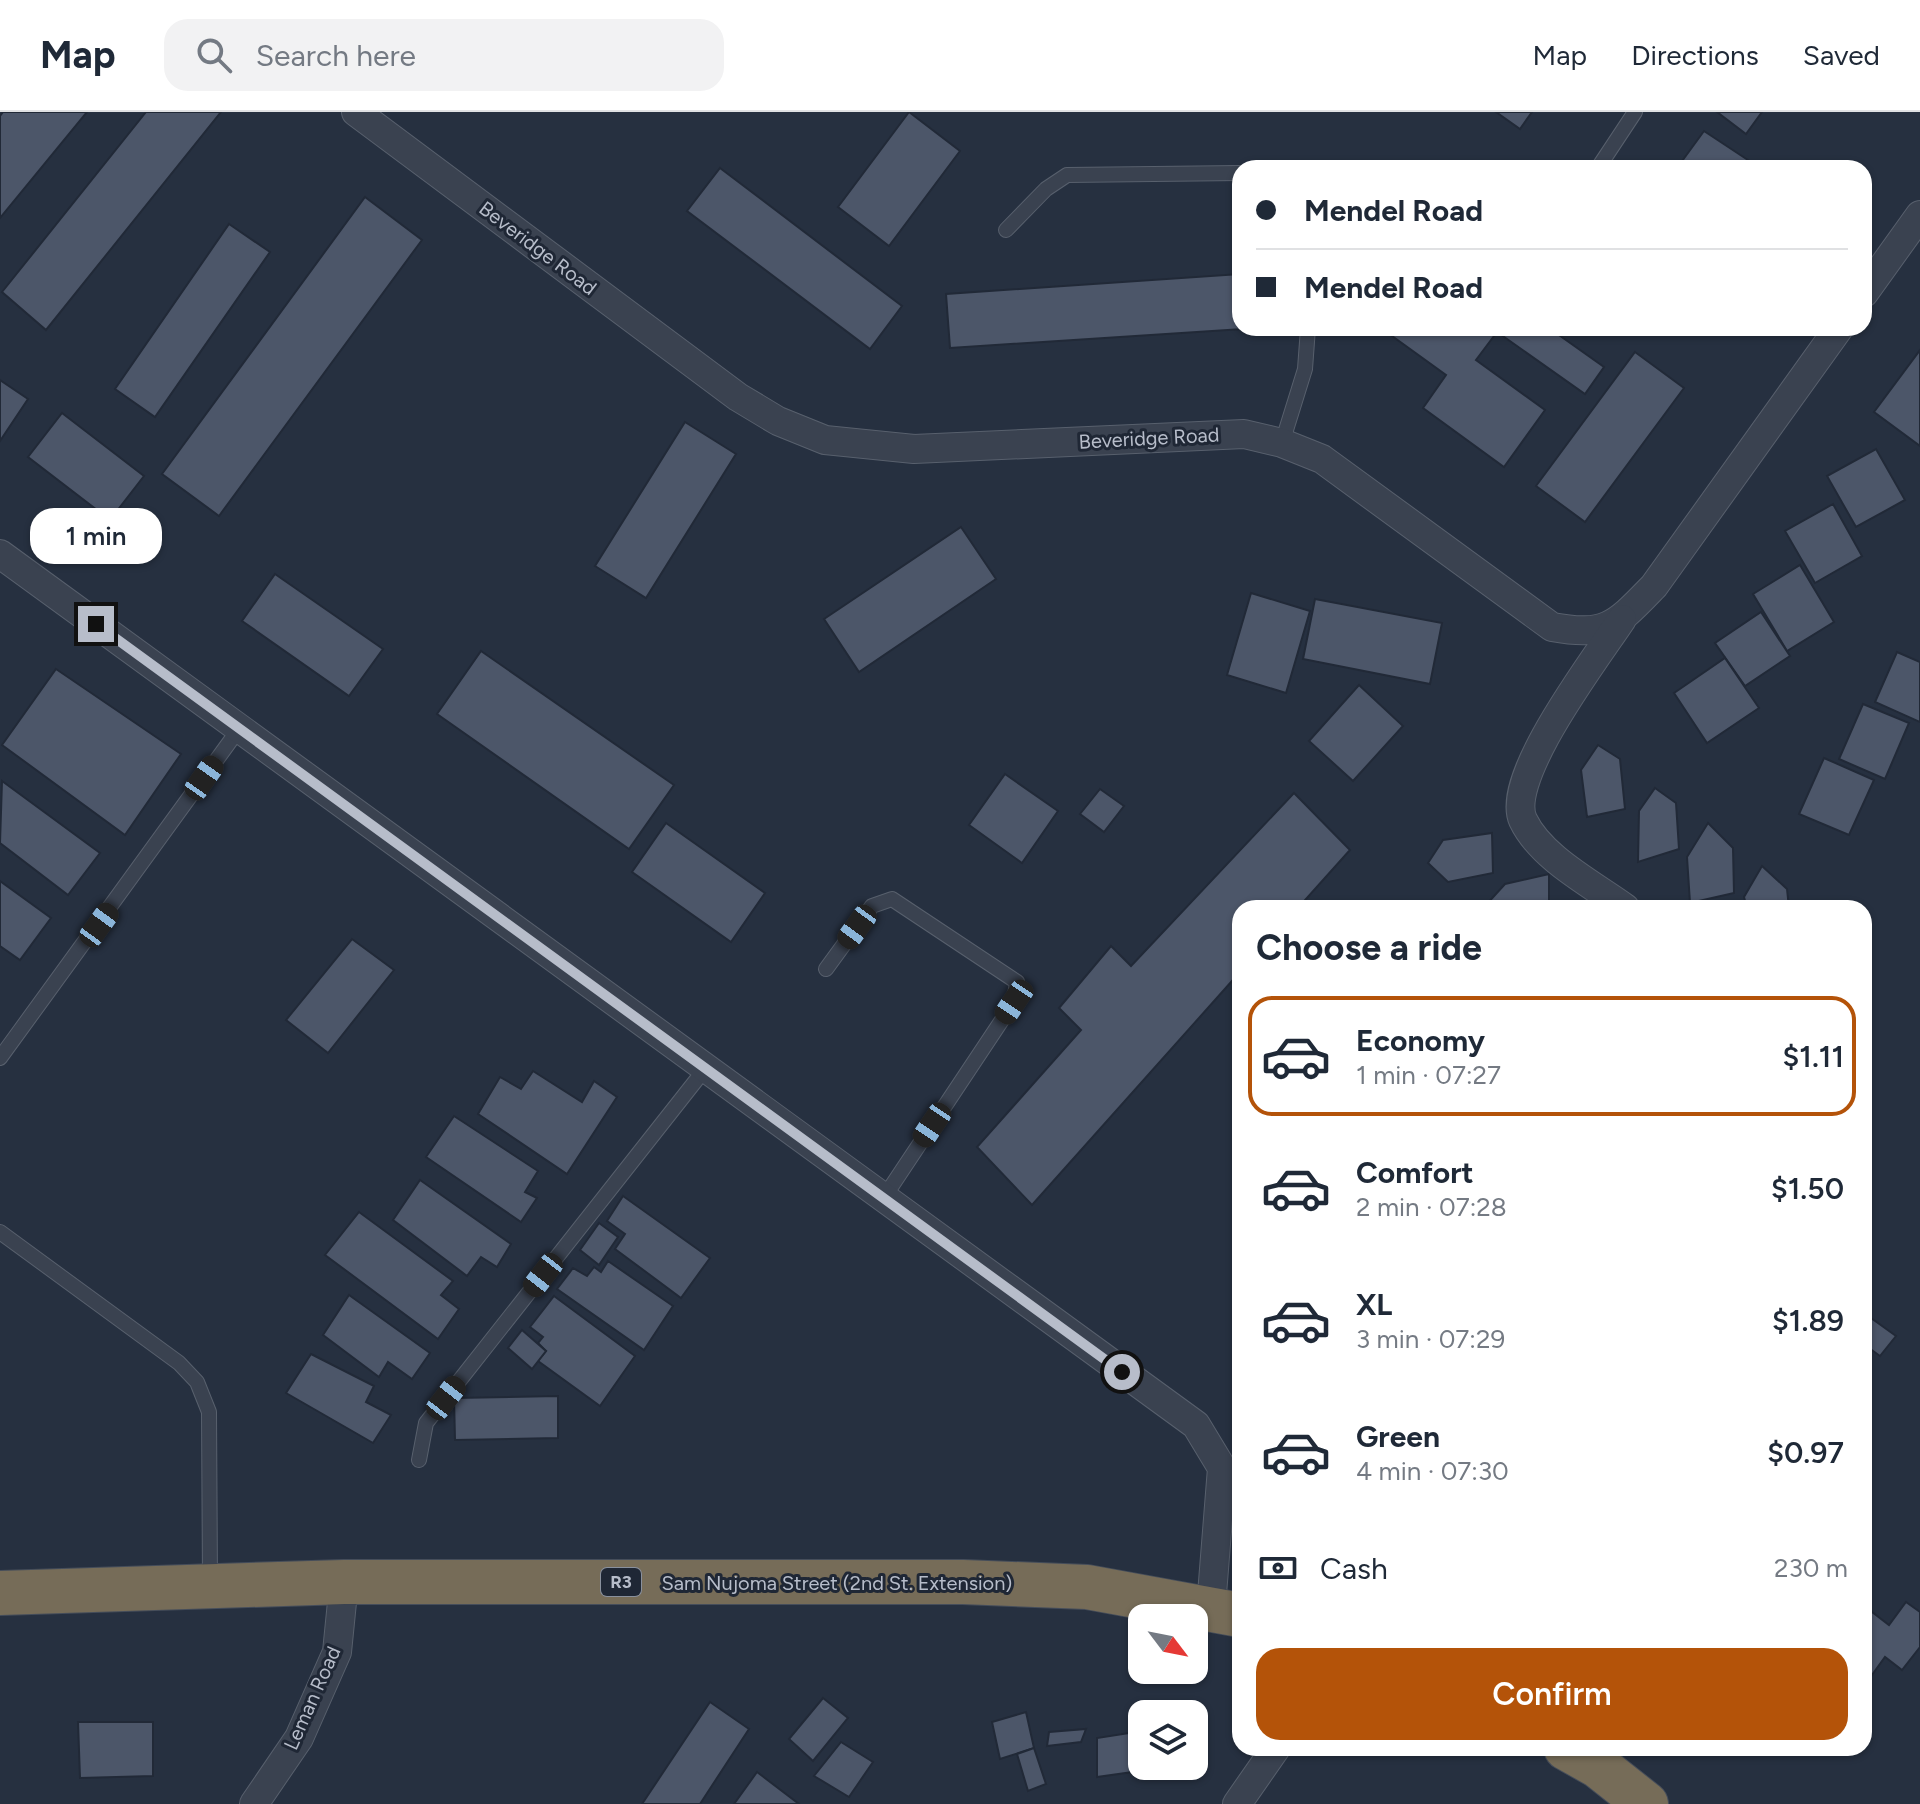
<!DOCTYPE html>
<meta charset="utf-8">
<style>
body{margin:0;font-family:Figtree,sans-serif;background:#f2f2f3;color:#1f2937;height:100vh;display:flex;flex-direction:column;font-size:30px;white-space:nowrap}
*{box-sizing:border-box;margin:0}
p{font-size:26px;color:#747a83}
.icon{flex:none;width:44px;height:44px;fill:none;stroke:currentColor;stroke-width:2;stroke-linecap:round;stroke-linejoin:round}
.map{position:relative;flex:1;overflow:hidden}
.panel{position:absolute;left:1232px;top:788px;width:640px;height:856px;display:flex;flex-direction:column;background:#fff;border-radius:24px;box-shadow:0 2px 6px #0004}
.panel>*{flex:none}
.top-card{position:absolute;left:1232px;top:48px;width:640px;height:176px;border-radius:24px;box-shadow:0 2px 6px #0004;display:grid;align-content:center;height:176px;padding:0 24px;background:#fff}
.needle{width:52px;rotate:122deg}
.buttons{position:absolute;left:1128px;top:1492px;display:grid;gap:16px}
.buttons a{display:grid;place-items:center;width:80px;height:80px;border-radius:16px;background:#fff;box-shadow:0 2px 6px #0004;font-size:40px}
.end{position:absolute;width:36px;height:36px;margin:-18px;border:10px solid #b7bdca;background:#111;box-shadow:0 0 0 4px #111}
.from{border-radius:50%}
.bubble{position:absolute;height:56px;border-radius:24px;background:#fff;box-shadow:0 2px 6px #0004;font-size:26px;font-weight:600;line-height:56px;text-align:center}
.car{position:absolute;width:24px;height:48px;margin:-24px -12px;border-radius:10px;box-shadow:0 0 6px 2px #0007;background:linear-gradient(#222 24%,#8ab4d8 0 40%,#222 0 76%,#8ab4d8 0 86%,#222 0)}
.top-card b{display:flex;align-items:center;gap:28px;height:76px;font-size:30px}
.top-card b+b{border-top:2px solid #e0e1e3}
.top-card i{width:20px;height:20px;background:#1f2937}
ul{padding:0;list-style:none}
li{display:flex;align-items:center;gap:24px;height:120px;margin:0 16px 12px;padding:0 8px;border:4px solid transparent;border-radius:24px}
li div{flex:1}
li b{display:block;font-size:30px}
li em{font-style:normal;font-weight:600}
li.selected{border-color:#b45309}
li>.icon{width:72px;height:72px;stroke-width:1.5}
h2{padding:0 24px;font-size:36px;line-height:96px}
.pay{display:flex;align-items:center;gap:20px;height:88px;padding:0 24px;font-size:30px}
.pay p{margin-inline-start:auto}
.primary-button{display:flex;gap:16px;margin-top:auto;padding:16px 24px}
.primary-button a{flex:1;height:92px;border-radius:24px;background:#b45309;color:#fff;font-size:32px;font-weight:600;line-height:92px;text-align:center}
header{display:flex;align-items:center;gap:48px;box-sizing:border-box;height:112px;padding:0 40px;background:#fff;border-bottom:2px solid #e0e1e3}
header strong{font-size:38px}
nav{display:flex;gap:44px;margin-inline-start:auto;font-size:28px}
.search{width:560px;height:72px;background:#f2f2f3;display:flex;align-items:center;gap:20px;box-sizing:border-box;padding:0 28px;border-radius:24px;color:#747a83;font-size:30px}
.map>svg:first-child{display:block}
.building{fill:#4c5669;stroke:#212937;stroke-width:2}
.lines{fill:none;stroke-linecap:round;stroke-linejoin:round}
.lane-casing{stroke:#58606d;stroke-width:16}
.street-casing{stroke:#58606d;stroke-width:30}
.highway-casing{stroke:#454d5a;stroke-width:46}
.lane{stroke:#3a4250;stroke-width:14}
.street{stroke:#3a4250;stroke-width:28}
.highway{stroke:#766c58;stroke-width:44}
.route{stroke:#b7bdca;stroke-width:10}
.labels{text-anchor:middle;stroke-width:6;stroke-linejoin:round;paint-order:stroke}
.shield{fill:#1f2735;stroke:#89909d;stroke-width:2}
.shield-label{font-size:18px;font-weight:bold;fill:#b7bdca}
.street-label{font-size:20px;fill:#b7bdca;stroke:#1f2735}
</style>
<header>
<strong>Map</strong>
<div class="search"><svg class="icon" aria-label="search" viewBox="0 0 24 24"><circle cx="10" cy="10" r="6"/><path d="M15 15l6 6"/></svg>Search here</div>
<nav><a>Map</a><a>Directions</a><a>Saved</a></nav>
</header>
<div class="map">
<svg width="1920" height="1692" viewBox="0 0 1920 1692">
<rect width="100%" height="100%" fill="#263040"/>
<g class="building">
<polygon points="3,0 87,0 0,106 0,4"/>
<polygon points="146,0 221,0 46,218 2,180"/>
<polygon points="909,0 960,39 889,134 838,95"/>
<polygon points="1496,0 1532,0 1520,17"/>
<polygon points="1717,0 1762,0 1746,22"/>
<polygon points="1704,19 1760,56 1677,56"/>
<polygon points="720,56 902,194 870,237 687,99"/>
<polygon points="365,85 422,128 219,404 162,362"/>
<polygon points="229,112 270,140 155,305 115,277"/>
<polygon points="1240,162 1240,216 1243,217 950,236 946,182"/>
<polygon points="1381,216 1500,216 1476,248 1545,298 1504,355 1423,296 1446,263"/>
<polygon points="1504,216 1549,216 1604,255 1585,282 1500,222"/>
<polygon points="1920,238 1920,334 1874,300"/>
<polygon points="1635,240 1684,276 1585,410 1536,374"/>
<polygon points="0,268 28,287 0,329"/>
<polygon points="62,301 144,364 110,408 28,345"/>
<polygon points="685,310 736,342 646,486 595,454"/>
<polygon points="1876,337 1905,388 1856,415 1827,364"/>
<polygon points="1833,392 1862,444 1815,471 1785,419"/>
<polygon points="961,415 996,467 859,560 824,507"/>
<polygon points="1800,453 1834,510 1787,539 1753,482"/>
<polygon points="275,462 383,537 349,584 242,509"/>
<polygon points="1251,481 1310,499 1286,581 1227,563"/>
<polygon points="1315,487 1442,511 1430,572 1303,547"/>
<polygon points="1761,500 1790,544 1745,574 1715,531"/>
<polygon points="481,539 674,673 629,737 437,602"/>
<polygon points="1897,540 1920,550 1920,610 1875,590"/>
<polygon points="1725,546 1759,596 1707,631 1674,581"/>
<polygon points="56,557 181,642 125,723 2,633"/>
<polygon points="1359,573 1403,614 1353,669 1309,629"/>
<polygon points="1863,592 1909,611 1885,667 1839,647"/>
<polygon points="1598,633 1620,647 1625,697 1587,705 1581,658"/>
<polygon points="1824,646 1874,668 1849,723 1799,702"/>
<polygon points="1005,662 1058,699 1022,751 969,713"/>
<polygon points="2,669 100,741 68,783 0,731"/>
<polygon points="1655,676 1676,691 1679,737 1638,750 1639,699"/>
<polygon points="1100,677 1124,694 1104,720 1080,702"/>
<polygon points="1294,681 1350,738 1298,796 1240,796 1240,860 1032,1093 977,1035 1081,918 1059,896 1111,834 1131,854"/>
<polygon points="666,711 765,781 731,830 632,760"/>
<polygon points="1708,711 1733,736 1734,781 1690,791 1687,745"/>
<polygon points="1492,721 1493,761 1448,770 1428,751 1443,728"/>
<polygon points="1762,754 1787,777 1789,796 1747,796 1744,785"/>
<polygon points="1549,762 1549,796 1485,794 1505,772"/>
<polygon points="0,769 51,806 20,848 0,834"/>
<polygon points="352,827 394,858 328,941 286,908"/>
<polygon points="533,959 582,990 594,969 617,985 567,1062 478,1002 500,965 521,977"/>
<polygon points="454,1004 538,1059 525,1080 537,1086 521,1110 426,1045"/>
<polygon points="420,1068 511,1132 497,1155 481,1145 467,1164 393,1108"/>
<polygon points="623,1084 710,1146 681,1186 615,1137 625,1122 607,1109"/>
<polygon points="359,1100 453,1169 441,1183 459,1197 438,1227 325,1143"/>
<polygon points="599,1111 618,1125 599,1153 580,1138"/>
<polygon points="608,1149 673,1194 644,1238 557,1177 573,1156 587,1164 594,1155 601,1160"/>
<polygon points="349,1183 430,1241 412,1267 388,1250 379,1265 323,1223"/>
<polygon points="554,1184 635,1244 600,1294 538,1249 546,1239 538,1231 543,1225 530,1215"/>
<polygon points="1864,1201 1896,1224 1880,1244 1866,1234 1864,1237"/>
<polygon points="522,1218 546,1239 532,1257 508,1236"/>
<polygon points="311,1242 374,1274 366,1290 391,1303 373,1331 286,1281"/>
<polygon points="558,1284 558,1326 455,1328 454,1286"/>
<polygon points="1906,1490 1920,1500 1920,1535 1902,1558 1885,1545 1864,1574 1864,1510 1872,1500 1889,1513"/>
<polygon points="823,1586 848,1606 813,1649 789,1627"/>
<polygon points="710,1590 749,1617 700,1692 642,1692"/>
<polygon points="1026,1600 1034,1636 1000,1647 992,1610"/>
<polygon points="78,1610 153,1610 153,1664 80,1666"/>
<polygon points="1086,1617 1081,1630 1047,1634 1049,1620"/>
<polygon points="1142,1619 1142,1654 1161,1656 1097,1665 1097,1626"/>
<polygon points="841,1630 873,1650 849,1685 814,1664"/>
<polygon points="1034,1636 1046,1672 1028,1679 1017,1642"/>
<polygon points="757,1660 799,1692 734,1692"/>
</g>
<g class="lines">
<defs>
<g id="lane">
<polyline points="1598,56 1635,0"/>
<polyline points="1006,118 1046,77 1067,63 1240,61"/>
<polyline points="1282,331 1305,257 1308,216"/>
<polyline points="826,857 872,794 892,787 1017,870 1014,890 883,1087"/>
<polyline points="0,946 239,617"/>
<polyline points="0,1120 179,1251 197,1270 209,1300 210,1470"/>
<polyline points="419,1348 426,1311 705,957"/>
</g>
<g id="street">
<path d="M356,0L738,285L778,309L825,328L914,337L1244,322L1282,331L1322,347L1552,515C1607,525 1616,513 1654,474L1839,216"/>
<polyline points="1864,181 1920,103"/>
<polyline points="0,442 1196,1313 1222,1356 1211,1495"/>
<path d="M1622,507C1597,545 1504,666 1523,708C1541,746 1592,772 1625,796"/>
<polyline points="254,1692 299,1626 337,1540 344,1470"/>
<polyline points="1237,1692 1276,1636"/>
</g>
<g id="highway">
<polyline points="0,1481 344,1470 963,1470 1087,1475 1240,1503"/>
<polyline points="1566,1636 1598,1654 1646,1692"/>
</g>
</defs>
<use href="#lane" class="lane-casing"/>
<use href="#street" class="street-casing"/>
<use href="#highway" class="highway-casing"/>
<use href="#lane" class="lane"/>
<use href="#street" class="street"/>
<use href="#highway" class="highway"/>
</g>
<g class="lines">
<polyline class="route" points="96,512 1122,1260"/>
</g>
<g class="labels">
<rect class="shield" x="601" y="1456" width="40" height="28" rx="6"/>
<g class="shield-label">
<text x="621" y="1476">R3</text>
</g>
<g class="street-label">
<text transform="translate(538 136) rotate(37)" y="7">Beveridge Road</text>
<text transform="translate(1149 326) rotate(-3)" y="7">Beveridge Road</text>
<text x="837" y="1478">Sam Nujoma Street (2nd St. Extension)</text>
<text transform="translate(312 1586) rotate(-66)" y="7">Leman Road</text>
</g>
</g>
</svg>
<div class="buttons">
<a><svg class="needle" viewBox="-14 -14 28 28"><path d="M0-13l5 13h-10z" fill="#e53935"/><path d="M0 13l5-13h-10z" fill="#747a83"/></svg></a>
<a><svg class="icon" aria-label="layers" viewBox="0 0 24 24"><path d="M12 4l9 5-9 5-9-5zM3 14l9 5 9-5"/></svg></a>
</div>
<i class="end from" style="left:1122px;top:1260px"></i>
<i class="end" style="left:96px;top:512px"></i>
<div class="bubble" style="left:30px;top:396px;width:132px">1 min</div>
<i class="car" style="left:204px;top:666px;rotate:35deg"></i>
<i class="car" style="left:99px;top:813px;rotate:36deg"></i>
<i class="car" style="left:857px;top:815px;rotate:216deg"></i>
<i class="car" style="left:1014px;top:890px;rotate:214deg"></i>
<i class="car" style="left:932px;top:1013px;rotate:214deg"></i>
<i class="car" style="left:543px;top:1163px;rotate:218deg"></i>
<i class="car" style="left:446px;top:1286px;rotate:38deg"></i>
<div class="top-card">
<b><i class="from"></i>Mendel Road</b>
<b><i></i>Mendel Road</b>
</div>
<section class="panel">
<h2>Choose a ride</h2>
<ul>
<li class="selected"><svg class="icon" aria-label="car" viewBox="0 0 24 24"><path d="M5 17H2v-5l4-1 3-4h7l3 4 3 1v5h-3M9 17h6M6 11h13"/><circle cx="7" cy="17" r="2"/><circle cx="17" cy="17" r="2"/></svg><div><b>Economy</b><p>1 min · 07:27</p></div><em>$1.11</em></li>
<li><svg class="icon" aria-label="car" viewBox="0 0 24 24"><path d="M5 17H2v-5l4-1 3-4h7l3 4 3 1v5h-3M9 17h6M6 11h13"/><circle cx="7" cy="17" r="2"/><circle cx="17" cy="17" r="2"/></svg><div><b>Comfort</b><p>2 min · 07:28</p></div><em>$1.50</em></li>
<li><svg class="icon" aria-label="car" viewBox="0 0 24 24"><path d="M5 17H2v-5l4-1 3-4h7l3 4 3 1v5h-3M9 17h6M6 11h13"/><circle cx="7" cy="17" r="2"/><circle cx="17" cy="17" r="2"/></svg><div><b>XL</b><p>3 min · 07:29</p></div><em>$1.89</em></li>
<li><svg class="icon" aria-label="car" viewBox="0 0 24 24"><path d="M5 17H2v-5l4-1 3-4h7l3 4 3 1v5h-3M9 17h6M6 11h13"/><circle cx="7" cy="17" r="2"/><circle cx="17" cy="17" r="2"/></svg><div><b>Green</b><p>4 min · 07:30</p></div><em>$0.97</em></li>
</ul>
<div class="pay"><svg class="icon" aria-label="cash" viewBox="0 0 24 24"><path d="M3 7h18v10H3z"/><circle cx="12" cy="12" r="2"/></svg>Cash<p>230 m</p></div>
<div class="primary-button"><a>Confirm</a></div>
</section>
</div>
